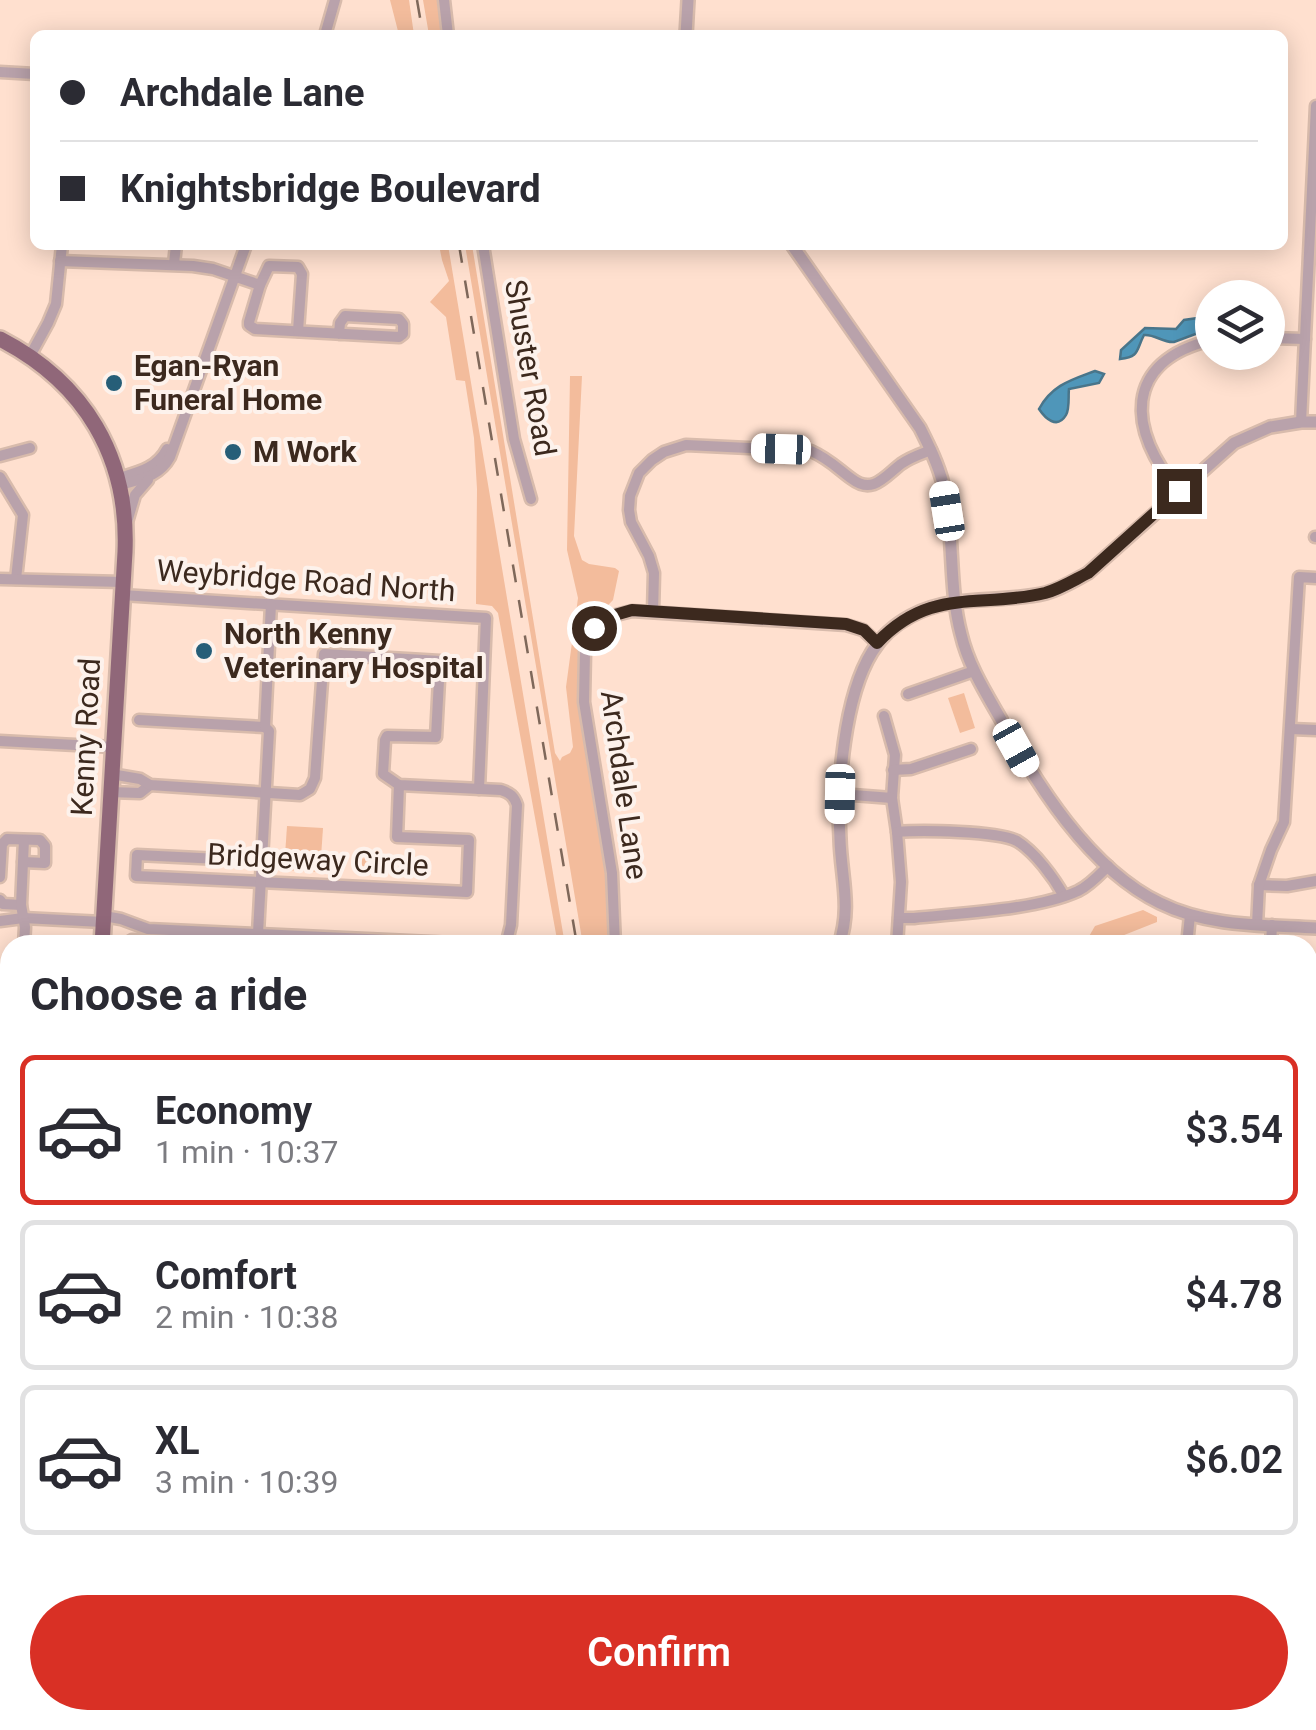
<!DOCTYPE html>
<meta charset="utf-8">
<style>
body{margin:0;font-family:Roboto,sans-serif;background:#f7f7f7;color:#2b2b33;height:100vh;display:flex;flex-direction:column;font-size:38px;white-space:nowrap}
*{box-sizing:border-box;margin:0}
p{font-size:32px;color:#7c7c81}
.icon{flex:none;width:55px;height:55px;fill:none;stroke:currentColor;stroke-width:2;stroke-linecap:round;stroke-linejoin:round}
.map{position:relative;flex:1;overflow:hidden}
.side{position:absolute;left:0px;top:935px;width:1318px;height:795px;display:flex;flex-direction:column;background:#fff;border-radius:30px 30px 0 0;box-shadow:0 5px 25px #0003}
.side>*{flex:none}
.hud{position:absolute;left:30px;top:30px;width:1258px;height:220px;border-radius:15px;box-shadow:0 5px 25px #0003;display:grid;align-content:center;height:220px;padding:0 30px;background:#fff}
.buttons{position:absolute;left:1195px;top:280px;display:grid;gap:20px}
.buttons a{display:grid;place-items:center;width:90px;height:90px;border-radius:50%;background:#fff;box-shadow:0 5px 25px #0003;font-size:50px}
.end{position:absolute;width:45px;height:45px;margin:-22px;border:12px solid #3c291e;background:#fff;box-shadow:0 0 0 5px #fff}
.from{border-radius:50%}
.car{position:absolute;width:30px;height:60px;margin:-30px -15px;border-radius:12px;box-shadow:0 0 8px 2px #0007;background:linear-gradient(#fff 24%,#345 0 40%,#fff 0 76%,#345 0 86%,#fff 0)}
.hud b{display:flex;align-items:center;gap:35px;height:95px;font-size:38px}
.hud b+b{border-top:2px solid #e1e1e2}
.hud i{width:25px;height:25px;background:#2b2b33}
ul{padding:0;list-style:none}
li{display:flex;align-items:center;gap:30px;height:150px;margin:0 20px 15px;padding:0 10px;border:5px solid #e1e1e2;border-radius:15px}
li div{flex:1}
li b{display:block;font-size:38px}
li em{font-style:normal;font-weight:600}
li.on{border-color:#d93025}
li>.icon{width:90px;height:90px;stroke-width:1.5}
h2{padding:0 30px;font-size:45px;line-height:120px}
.action{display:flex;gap:20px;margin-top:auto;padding:20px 30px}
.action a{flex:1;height:115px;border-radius:60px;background:#d93025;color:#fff;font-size:40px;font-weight:600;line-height:115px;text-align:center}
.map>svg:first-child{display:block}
.green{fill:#f3bc9c}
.water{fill:#4f96b9;stroke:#49758a;stroke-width:2.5}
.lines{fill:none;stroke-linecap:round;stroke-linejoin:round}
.minor-casing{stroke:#d8bbac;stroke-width:15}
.tertiary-casing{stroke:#d8bbac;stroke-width:16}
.secondary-casing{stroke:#d8bbac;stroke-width:19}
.primary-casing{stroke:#d8bbac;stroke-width:20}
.minor{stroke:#b9a2ab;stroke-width:10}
.tertiary{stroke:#b9a2ab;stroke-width:11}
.secondary{stroke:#a27f8e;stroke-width:14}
.primary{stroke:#906779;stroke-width:15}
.rail{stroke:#7f685a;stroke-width:2.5;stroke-dasharray:18 18;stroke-linecap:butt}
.route{stroke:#3c291e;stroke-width:12}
.poi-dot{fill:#265e78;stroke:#fdf2ec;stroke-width:4}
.labels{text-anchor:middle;stroke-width:8;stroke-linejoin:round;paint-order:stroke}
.poi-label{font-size:30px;font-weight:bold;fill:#3c291e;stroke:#fdf2ec;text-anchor:start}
.street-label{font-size:30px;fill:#3c291e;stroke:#fdf2ec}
</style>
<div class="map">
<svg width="1316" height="1730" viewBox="0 0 1316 1730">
<rect width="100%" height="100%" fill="#ffe0cf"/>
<g class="green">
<polygon points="390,0 409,0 414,35 399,35"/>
<polygon points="423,0 438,0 442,30 437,31 437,35 429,35"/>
<polygon points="439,245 448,245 565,945 558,945 498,613 492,606 476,604 477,489 474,438 465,381 456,380 446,317 430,302 449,281 442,260"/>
<polygon points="465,245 472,245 555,753 560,761 562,757 570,753 573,747 566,687 578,598 567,550 570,376 582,376 574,536 582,560 589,564 615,568 619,571 613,600 593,621 585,635 581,650 580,690 584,737 608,889 610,945 583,945"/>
<polygon points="964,693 975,728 960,733 948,698"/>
<polygon points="287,826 323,828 320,872 284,870"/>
<polygon points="357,858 388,860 387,876 356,874"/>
<polygon points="1143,910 1157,917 1157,922 1099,945 1084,945 1095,926"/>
<polygon points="1308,1076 1316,1077 1316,1366 1308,1366"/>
</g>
<g class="water">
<path d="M1212,316V328L1174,342C1163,343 1155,334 1144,335C1136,350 1140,357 1120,359L1121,350L1145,328L1176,329L1184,320Z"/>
<path d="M1095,371L1104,374L1099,383L1069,389C1068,396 1070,408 1066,415C1057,430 1045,418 1039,409C1052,385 1071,380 1095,371Z"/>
</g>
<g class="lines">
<defs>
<g id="minor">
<polyline points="444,0 448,35"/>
<polyline points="325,35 335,0"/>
<polyline points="0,72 35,74"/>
<polyline points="483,245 514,439 531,499"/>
<polyline points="60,261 193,266 213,269 260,285 249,322 249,325 255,329 399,337 403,334 403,324 399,319 345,316 340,323 339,334"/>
<polyline points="174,264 176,245"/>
<polyline points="260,285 269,266 298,267 302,274 298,331"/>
<polyline points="1268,338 1305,339"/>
<polyline points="30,356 48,323 56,304 62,245"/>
<polyline points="1301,422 1316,106"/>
<polyline points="0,456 30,448"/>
<polyline points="0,477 23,515 16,579"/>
<path d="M119,478C139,472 157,468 167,449"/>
<path d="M120,485C141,479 159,477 170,457L246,245"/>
<path d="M1179,491C1127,431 1122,361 1212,340"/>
<polyline points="127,522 135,495 148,480"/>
<polyline points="1315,537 1316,537"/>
<polyline points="0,579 123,582"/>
<polyline points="122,595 486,618 479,789"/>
<path d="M653,612L654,573L649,556L631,522L629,510L630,496L639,473L652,460L664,452L686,445L811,451C829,459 837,468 852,479C873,495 885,476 901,464C911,457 921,454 931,450"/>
<polyline points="908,694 974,671"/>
<polyline points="884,716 895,755 892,798 897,832 901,882 897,945"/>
<polyline points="139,720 265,727"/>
<polyline points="1291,729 1316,730"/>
<polyline points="0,741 113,747"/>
<polyline points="893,770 911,769 971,749"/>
<polyline points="110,792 140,793 150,785"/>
<polyline points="840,794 892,798"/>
<path d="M897,832C921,830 998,831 1017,841C1035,852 1054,878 1064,896"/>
<polyline points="262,861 137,855 136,876 467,892 469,840 397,837 399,785"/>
<polyline points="0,877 2,844 7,839 40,840 45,846 45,863 23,862"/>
<polyline points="1259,885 1287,886 1316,881"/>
<polyline points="0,900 3,904 21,905"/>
<path d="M104,916L121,919L148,929L496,945L507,941L511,925L517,805C514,796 510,793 501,790L399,785L383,774L385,740L387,736L436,737L440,661L324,654L315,778L310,789L300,795L150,785L140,779L111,774"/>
<path d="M899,918H914C960,913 1037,910 1078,891C1090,885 1099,875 1108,866"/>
<polyline points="0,921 23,918 103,922"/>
<polyline points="1257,925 1259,885 1271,850 1284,822 1299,577 1316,578"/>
<polyline points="258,933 269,731 265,727 271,604"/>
<polyline points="24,945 25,927 21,905 24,840"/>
<polyline points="124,945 132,940 200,942"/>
<polyline points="615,945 612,873 584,702 585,652 594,628 608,617 632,611 846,625 863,630 877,643"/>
<polyline points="1187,945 1190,915"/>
<polyline points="1271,945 1272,925"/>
<polyline points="0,1099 10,1098"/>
<polyline points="0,1455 10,1455"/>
<polyline points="1308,1473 1316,1473"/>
<polyline points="1308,1632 1316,1632"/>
<polyline points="201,1721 201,1720"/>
<polyline points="872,1726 903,1725 917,1720"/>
<polyline points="383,1730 383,1720"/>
</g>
<g id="tertiary">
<polyline points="686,35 688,0"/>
<path d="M792,245L920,428C929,446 938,464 943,484C955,533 948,585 961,634C968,664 984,690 999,716C1036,783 1089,869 1160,903C1208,927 1264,925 1316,928"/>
<path d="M839,945C852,907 841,877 840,839C837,786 844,697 872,652C881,637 896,624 911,616C953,593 1001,604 1046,593C1061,589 1075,580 1088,573L1234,443L1270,427L1301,422H1316"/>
</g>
<g id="secondary">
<polyline points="0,1244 10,1244"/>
<polyline points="0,1259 10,1260"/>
<polyline points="1308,1382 1316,1383"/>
</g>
<g id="primary">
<path d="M0,339C85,383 129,457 125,552L102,945"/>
<polyline points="65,1730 66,1720"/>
</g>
</defs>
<use href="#minor" class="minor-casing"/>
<use href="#tertiary" class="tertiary-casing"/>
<use href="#secondary" class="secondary-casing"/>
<use href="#primary" class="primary-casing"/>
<use href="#minor" class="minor"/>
<use href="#tertiary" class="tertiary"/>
<use href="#secondary" class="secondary"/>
<use href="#primary" class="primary"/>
<g class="rail">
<polyline points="417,0 423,35"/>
<polyline points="459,245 577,945"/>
<polyline points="703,1720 704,1730"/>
</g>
</g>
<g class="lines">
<path class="route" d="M594,628L608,617L632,610L846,624L864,630L877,643C931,586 979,609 1045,593C1060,589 1074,580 1088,573L1179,491"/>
</g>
<g class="poi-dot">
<circle cx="114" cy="383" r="10"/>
<circle cx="233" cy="452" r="10"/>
<circle cx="204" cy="651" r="10"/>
</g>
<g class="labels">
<g class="poi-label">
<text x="134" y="376">Egan-Ryan<tspan x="134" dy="34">Funeral Home</tspan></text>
<text x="253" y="462">M Work</text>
<text x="224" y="644">North Kenny<tspan x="224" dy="34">Veterinary Hospital</tspan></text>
</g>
<g class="street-label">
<text transform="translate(530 368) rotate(80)" y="10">Shuster Road</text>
<text transform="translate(306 581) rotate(4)" y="10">Weybridge Road North</text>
<text transform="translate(86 737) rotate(-87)" y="10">Kenny Road</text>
<text transform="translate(624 785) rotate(82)" y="10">Archdale Lane</text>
<text transform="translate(318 860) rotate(3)" y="10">Bridgeway Circle</text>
</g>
</g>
</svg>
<div class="buttons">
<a><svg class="icon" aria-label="layers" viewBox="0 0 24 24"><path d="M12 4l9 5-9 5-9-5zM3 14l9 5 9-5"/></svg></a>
</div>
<i class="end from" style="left:594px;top:628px"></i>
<i class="end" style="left:1179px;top:491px"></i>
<i class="car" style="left:781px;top:449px;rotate:272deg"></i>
<i class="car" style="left:947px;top:511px;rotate:351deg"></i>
<i class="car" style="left:1016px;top:748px;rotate:151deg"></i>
<i class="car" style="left:840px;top:794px;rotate:181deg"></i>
<div class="hud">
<b><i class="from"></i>Archdale Lane</b>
<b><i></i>Knightsbridge Boulevard</b>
</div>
<section class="side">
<h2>Choose a ride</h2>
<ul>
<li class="on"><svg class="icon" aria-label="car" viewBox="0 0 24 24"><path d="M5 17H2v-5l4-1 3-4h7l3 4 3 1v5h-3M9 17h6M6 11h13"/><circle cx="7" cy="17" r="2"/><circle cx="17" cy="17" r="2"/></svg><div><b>Economy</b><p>1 min · 10:37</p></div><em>$3.54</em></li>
<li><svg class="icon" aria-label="car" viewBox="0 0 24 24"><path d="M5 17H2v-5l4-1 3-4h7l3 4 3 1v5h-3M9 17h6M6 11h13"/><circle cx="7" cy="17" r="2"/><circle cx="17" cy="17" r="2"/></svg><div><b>Comfort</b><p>2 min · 10:38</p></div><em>$4.78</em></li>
<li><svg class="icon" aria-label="car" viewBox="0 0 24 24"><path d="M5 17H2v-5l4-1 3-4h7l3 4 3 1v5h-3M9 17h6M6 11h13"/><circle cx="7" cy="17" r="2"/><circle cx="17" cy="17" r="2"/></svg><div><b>XL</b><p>3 min · 10:39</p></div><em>$6.02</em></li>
</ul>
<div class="action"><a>Confirm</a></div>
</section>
</div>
